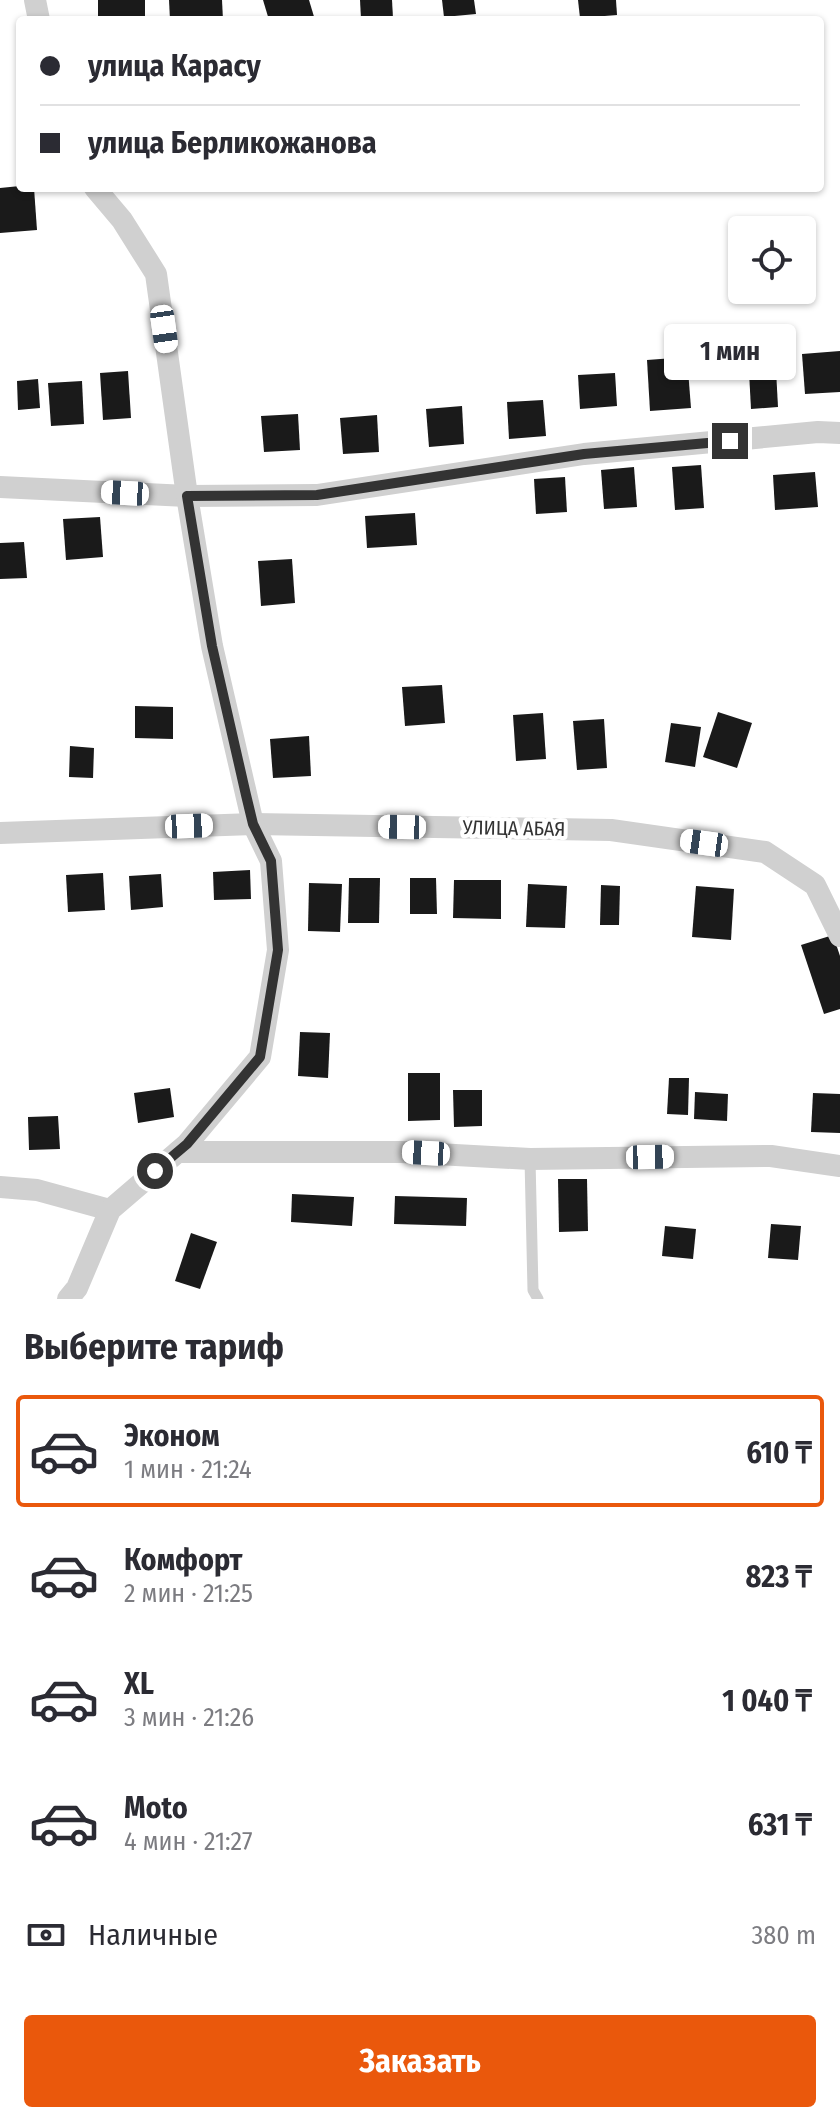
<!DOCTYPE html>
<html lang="ru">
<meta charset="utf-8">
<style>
body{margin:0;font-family:"Fira Sans Condensed",sans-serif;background:#f2f2f3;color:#2b2b33;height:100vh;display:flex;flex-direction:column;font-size:30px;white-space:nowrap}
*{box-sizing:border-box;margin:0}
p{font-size:26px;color:#7c7c81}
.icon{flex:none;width:44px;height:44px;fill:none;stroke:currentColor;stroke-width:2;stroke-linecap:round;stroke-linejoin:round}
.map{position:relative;height:1299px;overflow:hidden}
.side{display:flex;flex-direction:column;background:#fff;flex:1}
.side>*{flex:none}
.top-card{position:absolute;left:16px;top:16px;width:808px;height:176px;border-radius:8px;box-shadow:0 2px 6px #0004;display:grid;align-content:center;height:176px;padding:0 24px;background:#fff}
.buttons{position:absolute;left:728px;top:216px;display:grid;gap:16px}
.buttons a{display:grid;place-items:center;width:88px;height:88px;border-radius:8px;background:#fff;box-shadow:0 2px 6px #0004;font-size:40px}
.end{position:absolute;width:36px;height:36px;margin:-18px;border:10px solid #333;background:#fff;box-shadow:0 0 0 4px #fff}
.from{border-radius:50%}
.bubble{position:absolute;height:56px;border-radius:8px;background:#fff;box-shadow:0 2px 6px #0004;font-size:26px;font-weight:700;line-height:56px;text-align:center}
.car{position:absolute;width:24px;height:48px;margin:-24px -12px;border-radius:10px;box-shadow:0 0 6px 2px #0007;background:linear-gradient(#fff 24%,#345 0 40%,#fff 0 76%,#345 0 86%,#fff 0)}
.top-card b{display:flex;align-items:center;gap:28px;height:76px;font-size:30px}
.top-card b+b{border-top:2px solid #e1e1e2}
.top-card i{width:20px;height:20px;background:#2b2b33}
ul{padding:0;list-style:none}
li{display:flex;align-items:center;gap:24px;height:112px;margin:0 16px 12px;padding:0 8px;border:4px solid transparent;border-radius:8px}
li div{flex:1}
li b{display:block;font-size:30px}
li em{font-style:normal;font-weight:700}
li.on{border-color:#ea580c}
li>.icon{width:72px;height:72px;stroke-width:1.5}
h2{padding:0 24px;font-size:36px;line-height:96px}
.pay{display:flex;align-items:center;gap:20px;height:88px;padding:0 24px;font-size:30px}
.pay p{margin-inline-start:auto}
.primary-button{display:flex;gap:16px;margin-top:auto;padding:16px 24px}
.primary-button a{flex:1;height:92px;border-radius:8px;background:#ea580c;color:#fff;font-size:32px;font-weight:700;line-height:92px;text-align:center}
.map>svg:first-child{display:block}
.building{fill:#1a1a1a}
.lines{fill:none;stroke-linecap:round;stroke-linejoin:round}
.service{stroke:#d0d0d0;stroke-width:11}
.minor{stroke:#d0d0d0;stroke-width:22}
.route{stroke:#333;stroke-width:10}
.labels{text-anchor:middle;stroke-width:8;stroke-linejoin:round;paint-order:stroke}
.street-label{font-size:20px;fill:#333;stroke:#fff}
</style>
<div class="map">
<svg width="840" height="1299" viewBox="0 0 840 1299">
<rect width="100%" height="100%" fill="#fff"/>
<g class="building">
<rect x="98" y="0" width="47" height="20"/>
<polygon points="169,0 222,0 223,20 170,20"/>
<polygon points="263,0 309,0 315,20 269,20"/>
<polygon points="360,0 392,0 393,18 361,19"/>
<polygon points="442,0 474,0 476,14 444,17"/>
<polygon points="578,0 616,0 617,15 580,18"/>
<polygon points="20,186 34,188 37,230 0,233 0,188"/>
<polygon points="840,351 840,392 805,394 802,354"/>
<polygon points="687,357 691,408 650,411 647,360"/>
<polygon points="776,370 778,407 751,409 749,372"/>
<polygon points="128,371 131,418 103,420 100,373"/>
<polygon points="615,373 617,406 580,409 578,375"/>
<polygon points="38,379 40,408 18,410 17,381"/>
<polygon points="82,381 84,424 51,426 48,383"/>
<polygon points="543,400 546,436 509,439 507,402"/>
<polygon points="462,406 464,444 429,447 426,409"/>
<polygon points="298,414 300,450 264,452 261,416"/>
<polygon points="377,415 379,452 343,454 340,418"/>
<polygon points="701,465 704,508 675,510 672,467"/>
<polygon points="634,467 637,507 604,509 601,470"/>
<polygon points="815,472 818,507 775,510 773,475"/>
<polygon points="565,477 567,512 536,514 534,479"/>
<polygon points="415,513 417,545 367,548 365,516"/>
<polygon points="100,517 103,557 66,560 63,519"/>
<polygon points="24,542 27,578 0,579 0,543"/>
<polygon points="292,559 295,603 261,606 258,561"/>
<polygon points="442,685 445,723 405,726 402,687"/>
<polygon points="135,706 173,707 173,739 135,738"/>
<polygon points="718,712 752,723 737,768 703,757"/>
<polygon points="543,713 546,759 516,761 513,715"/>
<polygon points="604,719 607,768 577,770 573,721"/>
<polygon points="671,723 701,727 695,767 665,762"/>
<polygon points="309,736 311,776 273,778 270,739"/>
<polygon points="70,746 94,748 93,778 69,777"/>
<polygon points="250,870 251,899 214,900 213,872"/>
<polygon points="103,873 105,910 68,912 66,875"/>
<polygon points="161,874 163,907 131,910 129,876"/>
<polygon points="349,878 380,878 379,923 348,923"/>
<polygon points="410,878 436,878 437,914 410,914"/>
<polygon points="454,880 501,880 501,919 453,918"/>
<polygon points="309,883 342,884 340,932 308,931"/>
<polygon points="528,884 567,886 565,928 526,927"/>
<polygon points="601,885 620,886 619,925 600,925"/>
<polygon points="696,886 734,889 731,940 692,937"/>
<polygon points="833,935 840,956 840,1009 824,1014 801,945"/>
<polygon points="300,1032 330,1033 328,1078 298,1076"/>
<polygon points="408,1073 440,1073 440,1120 408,1121"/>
<polygon points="669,1078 689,1078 688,1115 667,1114"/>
<polygon points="170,1088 174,1117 138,1123 134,1093"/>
<polygon points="453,1090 482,1090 482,1126 454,1127"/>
<polygon points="695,1092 728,1094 727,1121 694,1119"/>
<polygon points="813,1093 840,1094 840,1133 811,1132"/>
<polygon points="58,1116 60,1149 29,1150 28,1117"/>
<polygon points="558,1179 587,1179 588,1231 559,1232"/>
<polygon points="292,1194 354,1197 352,1226 291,1222"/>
<polygon points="395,1196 467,1198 466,1226 394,1224"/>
<polygon points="771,1224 801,1226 798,1260 768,1258"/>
<polygon points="665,1226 696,1229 693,1259 662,1256"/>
<polygon points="191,1233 217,1242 200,1289 175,1281"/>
</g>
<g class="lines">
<polyline class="service" points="530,1159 533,1290 538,1299"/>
<g class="minor">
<polyline points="35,0 39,20"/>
<polyline points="0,487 187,496 317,495 584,454 818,432 840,433"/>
<polyline points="0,833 253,824 611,830 765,852 815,885 840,936"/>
<polyline points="178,1152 401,1152 530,1159 771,1156 840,1166"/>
<polyline points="0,1187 37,1190 110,1210"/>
<polyline points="68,1299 77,1288 110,1210 187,1144 260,1057 278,950 271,861 253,824 212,646 187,496 156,274 122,220 95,188"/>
</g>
</g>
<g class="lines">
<polyline class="route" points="155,1171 187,1144 260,1057 278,950 271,861 253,824 246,795 212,646 187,496 317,495 584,454 730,441"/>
</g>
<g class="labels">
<g class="street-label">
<text transform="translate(514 828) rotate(1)" y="7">УЛИЦА АБАЯ</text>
</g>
</g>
</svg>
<div class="buttons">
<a><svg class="icon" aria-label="locate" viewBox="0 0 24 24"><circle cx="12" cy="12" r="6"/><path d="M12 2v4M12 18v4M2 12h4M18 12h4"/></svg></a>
</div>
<i class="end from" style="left:155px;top:1171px"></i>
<i class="end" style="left:730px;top:441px"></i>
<div class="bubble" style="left:664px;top:324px;width:132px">1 мин</div>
<i class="car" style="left:164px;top:329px;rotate:172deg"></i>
<i class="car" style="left:125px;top:493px;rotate:273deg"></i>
<i class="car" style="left:189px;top:826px;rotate:88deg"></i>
<i class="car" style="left:402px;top:827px;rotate:271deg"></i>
<i class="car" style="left:704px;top:843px;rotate:278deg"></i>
<i class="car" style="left:426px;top:1153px;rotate:273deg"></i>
<i class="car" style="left:650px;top:1157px;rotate:89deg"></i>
<div class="top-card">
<b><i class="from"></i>улица Карасу</b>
<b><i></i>улица Берликожанова</b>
</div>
</div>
<section class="side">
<h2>Выберите тариф</h2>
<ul>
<li class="on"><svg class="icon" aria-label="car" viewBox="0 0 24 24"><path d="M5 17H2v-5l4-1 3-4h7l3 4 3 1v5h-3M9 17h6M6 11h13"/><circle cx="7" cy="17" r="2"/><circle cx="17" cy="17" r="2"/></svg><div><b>Эконом</b><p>1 мин · 21:24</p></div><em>610 ₸</em></li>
<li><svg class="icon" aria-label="car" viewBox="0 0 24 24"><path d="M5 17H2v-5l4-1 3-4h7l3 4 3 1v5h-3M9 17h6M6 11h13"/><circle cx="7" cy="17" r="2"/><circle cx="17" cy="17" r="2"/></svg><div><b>Комфорт</b><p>2 мин · 21:25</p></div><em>823 ₸</em></li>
<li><svg class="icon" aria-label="car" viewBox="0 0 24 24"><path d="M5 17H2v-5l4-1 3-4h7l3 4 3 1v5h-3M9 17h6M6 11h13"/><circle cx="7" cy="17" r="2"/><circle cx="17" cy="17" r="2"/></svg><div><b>XL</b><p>3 мин · 21:26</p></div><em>1 040 ₸</em></li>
<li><svg class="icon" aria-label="car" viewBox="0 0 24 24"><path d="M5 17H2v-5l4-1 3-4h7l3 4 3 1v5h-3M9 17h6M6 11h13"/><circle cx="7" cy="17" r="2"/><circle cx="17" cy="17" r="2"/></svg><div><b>Moto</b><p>4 мин · 21:27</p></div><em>631 ₸</em></li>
</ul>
<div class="pay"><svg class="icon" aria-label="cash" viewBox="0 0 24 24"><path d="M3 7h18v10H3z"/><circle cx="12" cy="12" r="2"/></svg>Наличные<p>380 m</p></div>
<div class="primary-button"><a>Заказать</a></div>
</section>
